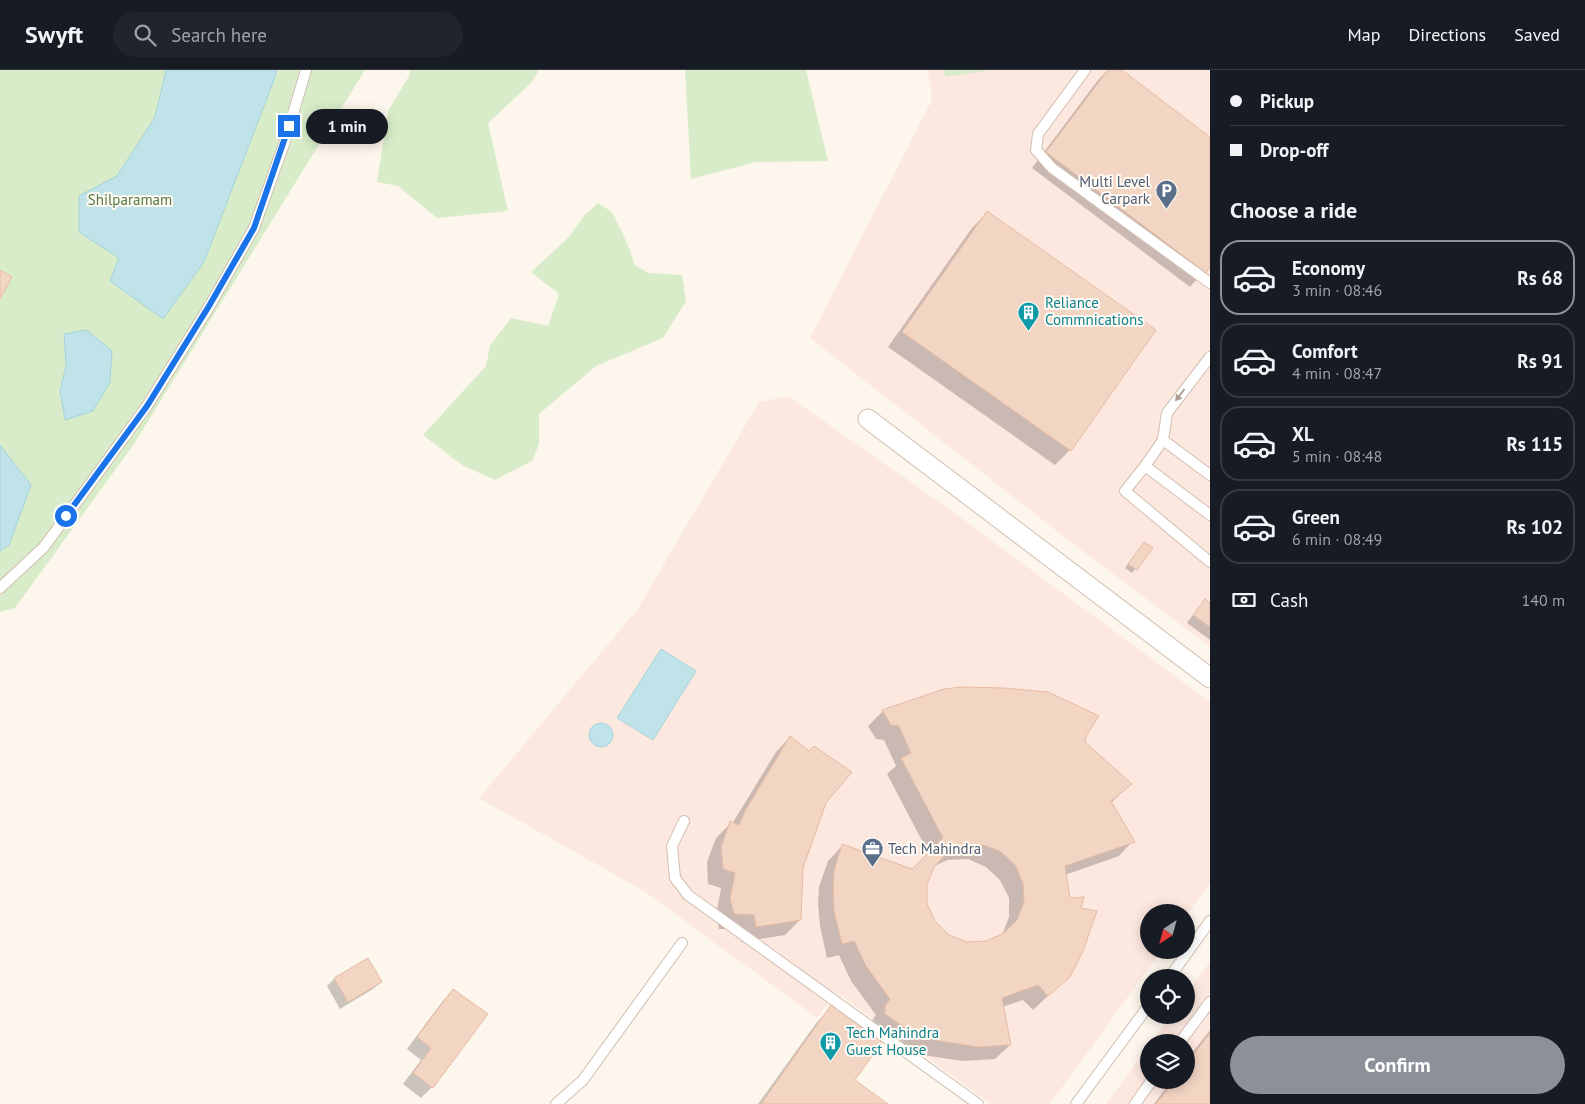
<!DOCTYPE html>
<meta charset="utf-8">
<style>
body{margin:0;font-family:"PT Sans",sans-serif;background:#20242c;color:#f1f3f6;height:100vh;display:flex;flex-direction:column;font-size:19px;white-space:nowrap}
*{box-sizing:border-box;margin:0}
p{font-size:16px;color:#9ea1a6}
.icon{flex:none;width:28px;height:28px;fill:none;stroke:currentColor;stroke-width:2;stroke-linecap:round;stroke-linejoin:round}
.map{position:relative;flex:1;overflow:hidden}
.panel{display:flex;flex-direction:column;background:#171b24;width:375px}
.panel>*{flex:none}
.banner{display:grid;align-content:center;height:110px;padding:0 20px;background:#171b24}
.needle{width:32px;rotate:216deg}
.buttons{position:absolute;left:1140px;top:834px;display:grid;gap:10px}
.buttons a{display:grid;place-items:center;width:55px;height:55px;border-radius:50%;background:#171b24;box-shadow:0 2px 12px #0003;font-size:25px}
.end{position:absolute;width:22px;height:22px;margin:-11px;border:6px solid #1a73e8;background:#fff;box-shadow:0 0 0 2px #fff}
.from{border-radius:50%}
.bubble{position:absolute;height:35px;border-radius:18px;background:#171b24;box-shadow:0 2px 12px #0003;font-size:16px;font-weight:700;line-height:35px;text-align:center}
.banner b{display:flex;align-items:center;gap:18px;height:48px;font-size:19px}
.banner b+b{border-top:1px solid #363941}
.banner i{width:12px;height:12px;background:#f1f3f6}
ul{padding:0;list-style:none}
li{display:flex;align-items:center;gap:15px;height:75px;margin:0 10px 8px;padding:0 10px;border:2px solid #363941;border-radius:20px}
li div{flex:1}
li b{display:block;font-size:19px}
li em{font-style:normal;font-weight:700}
li.active{border-color:#8c9099}
li>.icon{width:45px;height:45px;stroke-width:1.5}
h2{padding:0 20px;font-size:22px;line-height:60px}
.pay{display:flex;align-items:center;gap:12px;height:55px;padding:0 20px;font-size:19px}
.pay p{margin-inline-start:auto}
.button{display:flex;gap:10px;margin-top:auto;padding:10px 20px}
.button a{flex:1;height:58px;border-radius:30px;background:#8c9099;color:#fff;font-size:20px;font-weight:700;line-height:58px;text-align:center}
header{display:flex;align-items:center;gap:30px;box-sizing:border-box;height:70px;padding:0 25px;background:#171b24;border-bottom:1px solid #363941}
header strong{font-size:24px}
nav{display:flex;gap:28px;margin-inline-start:auto;font-size:18px}
.search{width:350px;height:45px;background:#20242c;display:flex;align-items:center;gap:12px;box-sizing:border-box;padding:0 18px;border-radius:28px;color:#9ea1a6;font-size:19px}
main{display:flex;flex:1;min-height:0}
.map>svg:first-child{display:block}
.commercial{fill:#fde8e0}
.green{fill:#d8ecc9}
.water{fill:#bfe3e8;stroke:#a5d3da}
.shadow{fill:#0003;fill-rule:evenodd}
.building{fill:#f3d5c3;stroke:#e6bba3;fill-rule:evenodd}
.lines{fill:none;stroke-linecap:round;stroke-linejoin:round}
.service-casing{stroke:#d1beb0;stroke-width:12}
.minor-casing{stroke:#d1beb0;stroke-width:21}
.service{stroke:#fff;stroke-width:10}
.minor{stroke:#fff;stroke-width:19}
.oneway{fill:#af9d94}
.route{stroke:#1a73e8;stroke-width:6}
.labels{text-anchor:middle;stroke-width:4;stroke-linejoin:round;paint-order:stroke}
.service-label{font-size:15px;fill:#4e5e75;stroke:#fffaf3;text-anchor:end}
.park-label{font-size:15px;fill:#537a41;stroke:#fffaf3}
.culture-label{font-size:15px;fill:#0d838f;stroke:#fffaf3;text-anchor:start}
</style>
<header>
<strong>Swyft</strong>
<div class="search"><svg class="icon" aria-label="search" viewBox="0 0 24 24"><circle cx="10" cy="10" r="6"/><path d="M15 15l6 6"/></svg>Search here</div>
<nav><a>Map</a><a>Directions</a><a>Saved</a></nav>
</header>
<main>
<div class="map">
<svg width="1210" height="1034" viewBox="0 0 1210 1034">
<rect width="100%" height="100%" fill="#fdf6ec"/>
<g class="commercial">
<polygon points="928,0 1210,0 1210,577 1062,465 810,268 932,30"/>
<polygon points="788,326 956,444 1210,632 1210,814 1186,846 1186,842 1149,842 1149,880 1162,880 1050,1034 991,1034 836,922 817,948 644,821 479,728 637,540 759,332"/>
<polygon points="1210,892 1210,1034 1106,1034 1149,976 1149,1010 1186,1010 1186,972 1151,972 1171,945 1186,945 1186,924"/>
</g>
<g class="green">
<polygon points="0,0 365,0 134,374 15,538 0,542"/>
<polygon points="410,0 539,0 531,13 488,53 508,141 437,148 398,116 377,112 388,41 409,6"/>
<polygon points="685,0 806,0 828,91 756,92 691,109"/>
<polygon points="944,0 992,0 945,7"/>
<polygon points="598,133 612,142 627,173 635,195 648,203 682,205 686,231 663,268 596,296 539,344 539,374 532,391 495,410 462,395 423,365 486,296 490,276 511,248 548,256 559,224 531,202 568,168 583,147"/>
</g>
<g class="water">
<polygon points="166,0 277,0 274,10 204,192 163,249 110,211 119,188 79,162 79,126 117,106 155,47"/>
<polygon points="87,260 112,281 110,312 93,341 65,350 60,321 66,296 64,264"/>
<polygon points="0,375 31,415 9,475 0,481"/>
<polygon points="661,579 696,601 653,670 617,648"/>
<circle cx="601" cy="665" r="12"/>
</g>
<g class="shadow">
<polygon points="1108,0 1120,0 1210,68 1210,195 1190,217 1032,98 1098,10"/>
<polygon points="987,143 1070,380 1055,395 888,277 972,158"/>
<polygon points="1141,477 1151,478 1132,503 1125,498"/>
<polygon points="1210,535 1210,570 1187,553 1198,538"/>
<path d="M883,641L1085,666L1083,672L1130,714L1111,733L1133,771L1119,786L1065,805L1069,906L1033,940L1023,930L1002,937L1010,975L995,989L962,991L923,985L895,975L871,952L876,945L851,911L839,885L827,888L820,856L818,834L819,817L828,791L842,776L912,800L929,784L887,704L896,696L884,670L876,669L868,656ZM968,789L986,797L1000,810L1009,828V847L1002,865L987,872L967,873L949,866L934,852L926,834L925,814L932,797L948,790Z"/>
<polygon points="790,667 825,733 802,798 800,850 785,865 741,872 740,859 719,859 716,845 721,818 708,814 707,792 716,768 731,753 732,754 776,682"/>
<polygon points="334,909 381,912 373,919 340,939 327,916"/>
<polygon points="453,920 432,1017 421,1028 403,1014 421,990 407,979 442,932"/>
<polygon points="832,937 853,1011 886,1034 758,1034 817,952"/>
<polygon points="1210,960 1210,1034 1154,1034 1172,1010 1186,1010 1186,991"/>
</g>
<g class="building">
<polygon points="1108,0 1122,0 1210,67 1210,197 1206,203 1046,82"/>
<polygon points="987,141 1156,260 1071,381 902,262"/>
<polygon points="0,200 12,207 0,229"/>
<polygon points="1144,472 1153,478 1137,500 1128,494"/>
<polygon points="1205,529 1210,533 1210,557 1193,545"/>
<path d="M962,617L1004,618L1048,622L1099,646L1086,666L1085,672L1132,714L1111,731L1135,772L1065,796L1070,828L1084,827L1081,838L1097,841L1083,881L1070,907L1048,926L1038,915L1002,928L1011,975L978,977L939,971L910,961L885,944V936L890,929L866,896L854,871L842,874L834,841L833,819L834,801L842,774L912,799L943,768L901,688L911,683L899,656L891,655L882,640L944,619ZM984,775L1001,782L1015,795L1023,813L1024,832L1017,850L1004,863L986,871L967,872L949,865L935,851L927,834V815L934,797L947,783L964,776Z"/>
<polygon points="790,666 809,681 814,676 852,702 826,733 803,798 801,850 756,857 754,845 734,844 730,829 735,803 723,799 721,777 730,751 739,755 745,741"/>
<polygon points="368,888 382,912 348,932 334,908"/>
<polygon points="453,919 488,944 433,1018 413,1003 431,978 417,967"/>
<polygon points="831,935 883,971 855,1010 888,1034 761,1034"/>
<polygon points="1210,963 1210,1034 1156,1034 1175,1010 1186,1010 1186,994"/>
</g>
<g class="lines">
<defs>
<g id="service">
<polyline points="1085,0 1038,64 1036,80 1052,98 1210,213"/>
<polyline points="1163,370 1167,343 1210,287"/>
<polyline points="1145,396 1163,370 1210,405"/>
<polyline points="1210,445 1145,396 1125,421 1210,492"/>
<polyline points="0,518 44,477 147,336 209,237 254,158 284,74 306,0"/>
<polyline points="684,751 672,776 675,808 688,825 978,1034"/>
<polyline points="1169,908 1210,851"/>
<polyline points="1180,972 1210,932"/>
<polyline points="556,1034 583,1010 682,873"/>
<polyline points="1076,1034 1149,935"/>
<polyline points="1135,1034 1152,1010"/>
</g>
<polyline id="minor" points="868,349 1210,608"/>
</defs>
<use href="#service" class="service-casing"/>
<use href="#minor" class="minor-casing"/>
<use href="#service" class="service"/>
<use href="#minor" class="minor"/>
</g>
<defs><path id="oneway-solid" d="M-6-.8H1V-3.2L6.5 0L1 3.2V.8H-6Z" transform="scale(1.25)"/></defs>
<use class="oneway" href="#oneway-solid" transform="translate(1180 325) rotate(127)"/>
<g class="lines">
<polyline class="route" points="66,446 147,336 209,236 254,158 289,56"/>
</g>
<defs>
<symbol id="parking-pin" viewBox="-11 -11 22 30"><path d="M0 17L-7.5 6A9.5 9.5 0 1 1 7.5 6Z" fill="#5c6f8a" stroke="#fffaf3"/><path d="M-3.5-5.5H1a3.5 3.5 0 0 1 0 7H-1V5.5H-3.5ZM-1-3.4V-.6H.8a1.4 1.4 0 0 0 0-2.8Z" fill="#fff"/></symbol>
<symbol id="building-pin" viewBox="-11 -11 22 30"><path d="M0 17L-7.5 6A9.5 9.5 0 1 1 7.5 6Z" fill="#0f9aa8" stroke="#fffaf3"/><path d="M-4-6H4V6H1V3H-1V6H-4ZM-2.5-4.3h1.7v1.8h-1.7ZM.8-4.3h1.7v1.8H.8ZM-2.5-1h1.7V.8h-1.7ZM.8-1h1.7V.8H.8Z" fill="#fff"/></symbol>
<symbol id="office-pin" viewBox="-11 -11 22 30"><path d="M0 17L-7.5 6A9.5 9.5 0 1 1 7.5 6Z" fill="#5c6f8a" stroke="#fffaf3"/><path d="M-6-3h4V-5.5h4V-3h4V5H-6ZM-1-4.5V-3h2v-1.5ZM-6 0V1H6V0Z" fill="#fff"/></symbol>
</defs>
<g fill-rule="evenodd">
<use href="#parking-pin" x="1154" y="108" width="25" height="34"/>
<use href="#building-pin" x="1016" y="230" width="25" height="34"/>
<use href="#office-pin" x="860" y="766" width="25" height="34"/>
<use href="#building-pin" x="818" y="960" width="25" height="34"/>
</g>
<g class="labels">
<g class="service-label">
<text x="1150" y="117">Multi Level<tspan x="1150" dy="17">Carpark</tspan></text>
<text x="888" y="784" text-anchor="start">Tech Mahindra</text>
</g>
<g class="park-label">
<text x="130" y="135">Shilparamam</text>
</g>
<g class="culture-label">
<text x="1045" y="238">Reliance<tspan x="1045" dy="17">Commnications</tspan></text>
<text x="846" y="968">Tech Mahindra<tspan x="846" dy="17">Guest House</tspan></text>
</g>
</g>
</svg>
<div class="buttons">
<a><svg class="needle" viewBox="-14 -14 28 28"><path d="M0-13l5 13h-10z" fill="#e53935"/><path d="M0 13l5-13h-10z" fill="#9ea1a6"/></svg></a>
<a><svg class="icon" aria-label="locate" viewBox="0 0 24 24"><circle cx="12" cy="12" r="6"/><path d="M12 2v4M12 18v4M2 12h4M18 12h4"/></svg></a>
<a><svg class="icon" aria-label="layers" viewBox="0 0 24 24"><path d="M12 4l9 5-9 5-9-5zM3 14l9 5 9-5"/></svg></a>
</div>
<i class="end from" style="left:66px;top:446px"></i>
<i class="end" style="left:289px;top:56px"></i>
<div class="bubble" style="left:306px;top:39px;width:82px">1 min</div>
</div>
<section class="panel">
<div class="banner">
<b><i class="from"></i>Pickup</b>
<b><i></i>Drop-off</b>
</div>
<h2>Choose a ride</h2>
<ul>
<li class="active"><svg class="icon" aria-label="car" viewBox="0 0 24 24"><path d="M5 17H2v-5l4-1 3-4h7l3 4 3 1v5h-3M9 17h6M6 11h13"/><circle cx="7" cy="17" r="2"/><circle cx="17" cy="17" r="2"/></svg><div><b>Economy</b><p>3 min · 08:46</p></div><em>Rs 68</em></li>
<li><svg class="icon" aria-label="car" viewBox="0 0 24 24"><path d="M5 17H2v-5l4-1 3-4h7l3 4 3 1v5h-3M9 17h6M6 11h13"/><circle cx="7" cy="17" r="2"/><circle cx="17" cy="17" r="2"/></svg><div><b>Comfort</b><p>4 min · 08:47</p></div><em>Rs 91</em></li>
<li><svg class="icon" aria-label="car" viewBox="0 0 24 24"><path d="M5 17H2v-5l4-1 3-4h7l3 4 3 1v5h-3M9 17h6M6 11h13"/><circle cx="7" cy="17" r="2"/><circle cx="17" cy="17" r="2"/></svg><div><b>XL</b><p>5 min · 08:48</p></div><em>Rs 115</em></li>
<li><svg class="icon" aria-label="car" viewBox="0 0 24 24"><path d="M5 17H2v-5l4-1 3-4h7l3 4 3 1v5h-3M9 17h6M6 11h13"/><circle cx="7" cy="17" r="2"/><circle cx="17" cy="17" r="2"/></svg><div><b>Green</b><p>6 min · 08:49</p></div><em>Rs 102</em></li>
</ul>
<div class="pay"><svg class="icon" aria-label="cash" viewBox="0 0 24 24"><path d="M3 7h18v10H3z"/><circle cx="12" cy="12" r="2"/></svg>Cash<p>140 m</p></div>
<div class="button"><a>Confirm</a></div>
</section>
</main>
